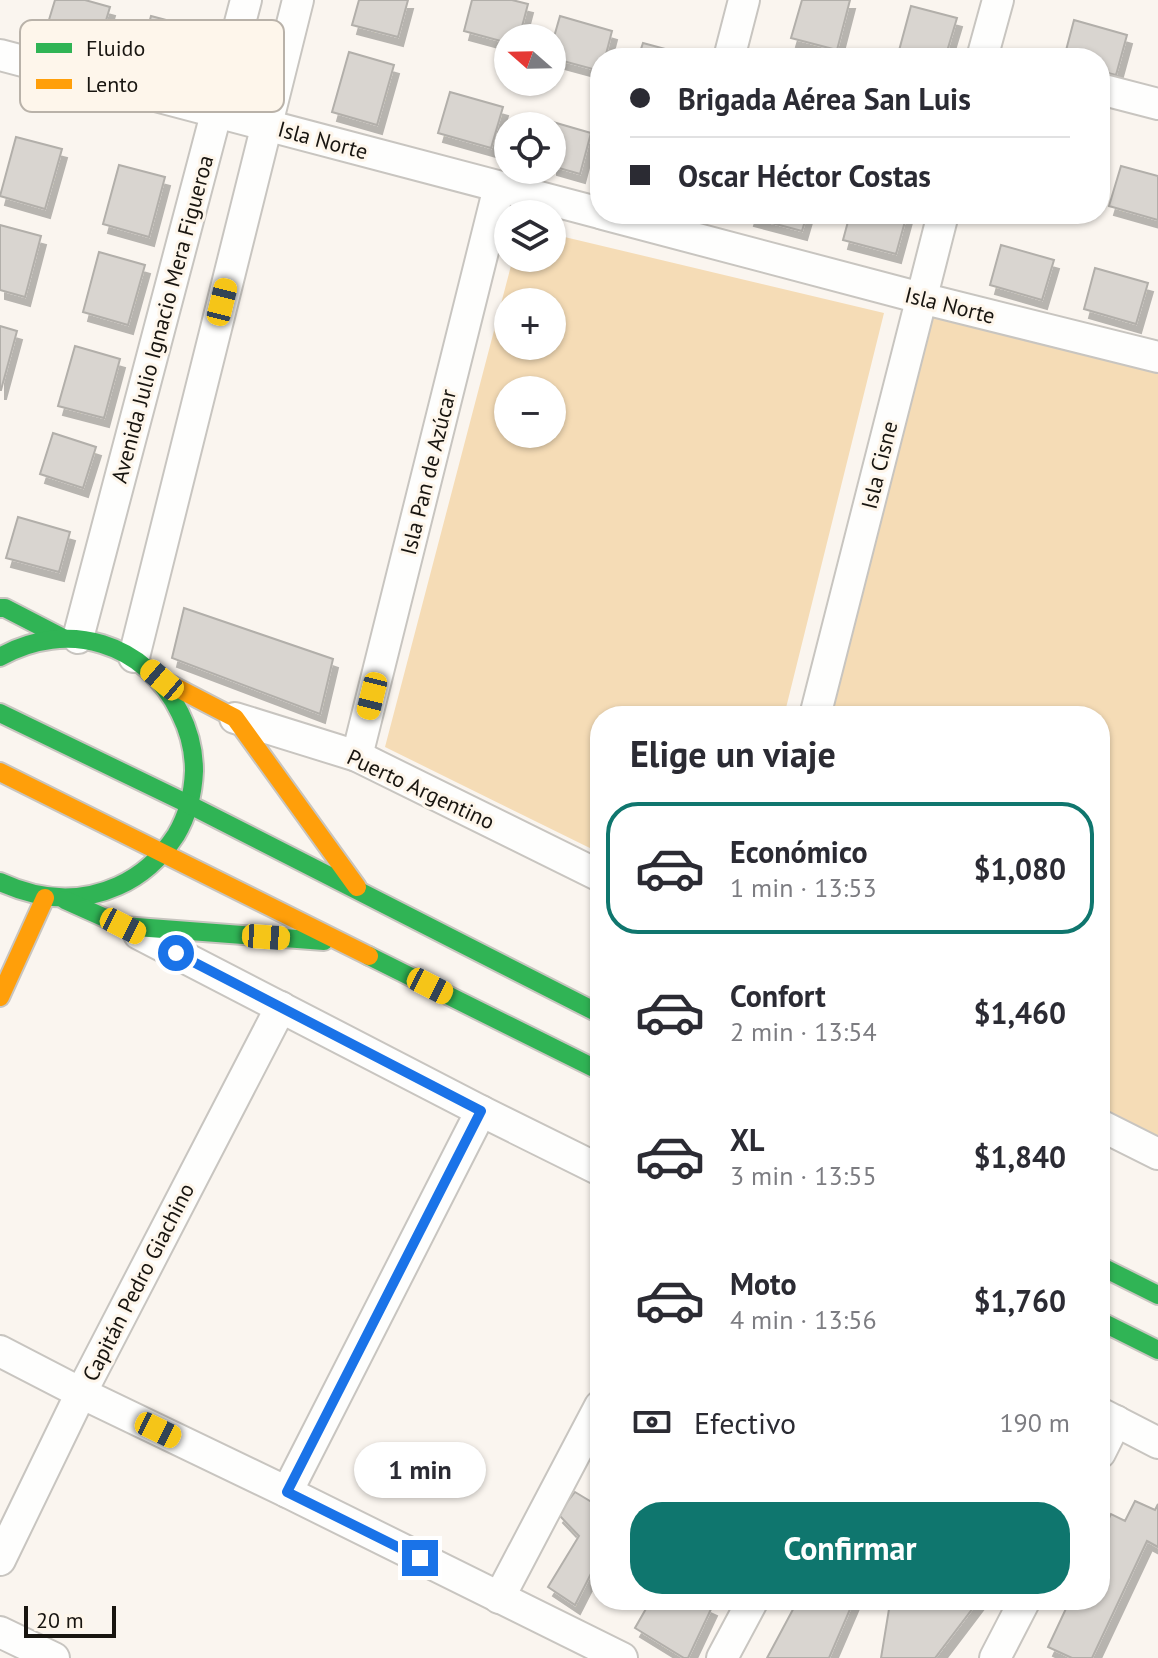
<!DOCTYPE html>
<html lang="es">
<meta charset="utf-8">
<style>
body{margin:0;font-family:"PT Sans",sans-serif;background:#f7f7f7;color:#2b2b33;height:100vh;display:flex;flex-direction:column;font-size:30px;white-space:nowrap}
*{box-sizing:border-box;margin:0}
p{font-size:26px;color:#7c7c81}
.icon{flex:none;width:44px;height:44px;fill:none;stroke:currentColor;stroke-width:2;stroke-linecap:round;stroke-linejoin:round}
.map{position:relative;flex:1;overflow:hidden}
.drawer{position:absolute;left:590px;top:706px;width:520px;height:904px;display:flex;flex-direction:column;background:#fff;border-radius:32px;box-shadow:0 2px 6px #0004}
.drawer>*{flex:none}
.guide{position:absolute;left:590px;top:48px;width:520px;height:176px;border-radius:32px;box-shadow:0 2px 6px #0004;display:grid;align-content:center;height:176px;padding:0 40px;background:#fff}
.needle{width:52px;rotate:290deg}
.buttons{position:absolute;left:494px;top:24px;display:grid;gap:16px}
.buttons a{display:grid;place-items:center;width:72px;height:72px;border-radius:50%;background:#fff;box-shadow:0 2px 6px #0004;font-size:40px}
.scale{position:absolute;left:24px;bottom:20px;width:92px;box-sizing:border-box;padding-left:8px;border:4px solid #181510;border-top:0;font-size:22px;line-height:28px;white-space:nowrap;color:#181510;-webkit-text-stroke:6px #fef6eb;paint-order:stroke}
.end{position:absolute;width:36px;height:36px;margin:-18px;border:10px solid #1a73e8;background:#fff;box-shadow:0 0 0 4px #fff}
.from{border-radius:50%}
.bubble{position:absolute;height:56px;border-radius:28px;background:#fff;box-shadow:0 2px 6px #0004;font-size:26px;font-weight:600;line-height:56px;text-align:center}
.car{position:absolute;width:24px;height:48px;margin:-24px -12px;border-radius:10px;box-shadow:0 0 6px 2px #0007;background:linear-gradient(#f5c518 24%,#345 0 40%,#f5c518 0 76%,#345 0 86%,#f5c518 0)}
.guide b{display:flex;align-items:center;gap:28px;height:76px;font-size:30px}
.guide b+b{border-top:2px solid #e1e1e2}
.guide i{width:20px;height:20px;background:#2b2b33}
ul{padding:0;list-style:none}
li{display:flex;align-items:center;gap:24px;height:132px;margin:0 16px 12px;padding:0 24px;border:4px solid transparent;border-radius:32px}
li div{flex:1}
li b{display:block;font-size:30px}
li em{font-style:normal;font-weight:600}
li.active{border-color:#0f766e}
li>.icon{width:72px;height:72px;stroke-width:1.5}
h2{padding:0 40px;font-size:36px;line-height:96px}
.pay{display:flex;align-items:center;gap:20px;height:88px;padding:0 40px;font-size:30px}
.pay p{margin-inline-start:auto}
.action{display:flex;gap:16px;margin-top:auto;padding:16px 40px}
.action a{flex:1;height:92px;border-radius:32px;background:#0f766e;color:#fff;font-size:32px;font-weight:600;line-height:92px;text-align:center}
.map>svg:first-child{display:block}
.green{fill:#f5dcb6;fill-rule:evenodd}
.building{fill:#d9d5d0;stroke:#b2afaa;stroke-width:2;filter:url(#shadow)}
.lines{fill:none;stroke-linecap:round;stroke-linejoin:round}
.street-casing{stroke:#c8c5c0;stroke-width:34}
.fast-casing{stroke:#c8c5c0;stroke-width:22}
.slow-casing{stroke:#c8c5c0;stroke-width:22}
.street{stroke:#fefefd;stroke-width:30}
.fast{stroke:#30b455;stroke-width:18}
.slow{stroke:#ff9f0a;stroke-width:18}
.route{stroke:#1a73e8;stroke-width:10}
.labels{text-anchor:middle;stroke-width:6;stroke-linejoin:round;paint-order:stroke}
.street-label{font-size:22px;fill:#181510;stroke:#fef6eb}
.key{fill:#fef6eb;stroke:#b9b2a9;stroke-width:2}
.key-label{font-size:22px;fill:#181510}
</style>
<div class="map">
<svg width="1158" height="1658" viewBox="0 0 1158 1658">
<defs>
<filter id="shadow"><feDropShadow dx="5" dy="9" stdDeviation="0" flood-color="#0004"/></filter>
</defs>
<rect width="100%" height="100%" fill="#faf5ef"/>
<g class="green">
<path d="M552,234L884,313L784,716H600V853L385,747L513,258H552ZM508,302H552V346H508ZM508,390H552V434H508Z"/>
<polygon points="924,301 1158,360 1158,1152 1100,1123 1100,716 819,716"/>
</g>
<g class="building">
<polygon points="55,0 85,0 110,7 98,47 45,33"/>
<polygon points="359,0 408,0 398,37 352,25"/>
<polygon points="472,0 512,0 528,4 519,38 508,38 508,43 464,31"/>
<polygon points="802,0 850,0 837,50 791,38"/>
<polygon points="911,6 957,18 945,58 897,58"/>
<polygon points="151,16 204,30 192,71 140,57"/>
<polygon points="560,16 612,31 605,58 600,58 600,71 552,58 552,44"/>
<polygon points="1074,20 1127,35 1116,75 1100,71 1100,58 1064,58"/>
<polygon points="643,43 695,57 695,58 638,58"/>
<polygon points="349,52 394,65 377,125 332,112"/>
<polygon points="450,92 503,107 491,148 438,133"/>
<polygon points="539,118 591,133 580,174 552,166 552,126 536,126"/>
<polygon points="16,137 62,149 45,209 0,196"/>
<polygon points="119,165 165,177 149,237 103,224"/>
<polygon points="1121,166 1158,176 1158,220 1109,206"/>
<polygon points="750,214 807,214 802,231 749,217"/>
<polygon points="850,214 907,214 896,254 843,240"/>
<polygon points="0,225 41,236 25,297 0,290"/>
<polygon points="1001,245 1054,260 1042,300 990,285"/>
<polygon points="99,252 145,265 128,325 83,312"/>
<polygon points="1095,268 1148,283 1136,324 1084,309"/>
<polygon points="0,326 17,331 1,390 0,390"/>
<polygon points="75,346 120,359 104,418 58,406"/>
<polygon points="53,433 96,447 83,488 40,474"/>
<polygon points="18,517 70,532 59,572 6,558"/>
<polygon points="184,608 333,659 320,714 172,658"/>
<polygon points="575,1492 595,1504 600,1492 600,1556 575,1605 548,1587 579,1536 558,1514"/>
<polygon points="1135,1501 1155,1510 1158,1504 1158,1547 1147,1541 1092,1658 1072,1658 1048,1647 1070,1600 1100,1600 1100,1537 1111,1514 1125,1521"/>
<polygon points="651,1600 697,1600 712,1607 688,1658 684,1658 635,1628"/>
<polygon points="798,1600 854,1600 829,1658 767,1658"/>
<polygon points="893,1600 979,1600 935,1658 881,1658 889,1609"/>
</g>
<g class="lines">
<defs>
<g id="street">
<polyline points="0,55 600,213"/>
<polyline points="729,58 744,0"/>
<polyline points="982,58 998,0"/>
<polyline points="1100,89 1158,104"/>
<polyline points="603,214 921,298 1158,357"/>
<polyline points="78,638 246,0"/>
<polyline points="134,657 298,0"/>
<polyline points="815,716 943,214"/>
<polyline points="235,718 357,756 600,876"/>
<polyline points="357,756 499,187"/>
<polyline points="139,934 481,1111 600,1170"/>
<polyline points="1100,1125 1158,1154"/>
<polyline points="0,1351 81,1393 287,1492 622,1658"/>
<polyline points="1100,1413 1158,1443"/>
<polyline points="1100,1453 1116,1421"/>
<polyline points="287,1492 481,1111"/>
<polyline points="0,1560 81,1393 281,1007"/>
<polyline points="499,1598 600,1406"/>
<polyline points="0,1632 54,1658"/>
<polyline points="722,1658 753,1600"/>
<polyline points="995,1658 1025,1600"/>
</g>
<g id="fast">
<polyline points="0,608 5,608 63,638"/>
<path d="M0,657C67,619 146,642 180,713C189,731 194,751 194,771C193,794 188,815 176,835C161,858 143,875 118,886C78,904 39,900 0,882"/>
<polyline points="0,713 190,805 600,1014"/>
<polyline points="65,900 123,926 324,941"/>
<polyline points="369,956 600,1071"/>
<polyline points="1100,1266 1158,1295"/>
<polyline points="1100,1321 1158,1350"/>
</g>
<g id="slow">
<polyline points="162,680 235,718 357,887"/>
<polyline points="0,772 369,956"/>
<polyline points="0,997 45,898"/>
</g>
</defs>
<use href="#street" class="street-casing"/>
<use href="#fast" class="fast-casing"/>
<use href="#slow" class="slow-casing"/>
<use href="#street" class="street"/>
<use href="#fast" class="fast"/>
<use href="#slow" class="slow"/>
</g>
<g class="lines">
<polyline class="route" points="176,953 481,1111 287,1492 420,1558"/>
</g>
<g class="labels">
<g class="street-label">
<text transform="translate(323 140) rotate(15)" y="8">Isla Norte</text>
<text transform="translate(950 305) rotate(14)" y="8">Isla Norte</text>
<text transform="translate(162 319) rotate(-75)" y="8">Avenida Julio Ignacio Mera Figueroa</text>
<text transform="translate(879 465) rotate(-76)" y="8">Isla Cisne</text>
<text transform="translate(428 472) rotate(-76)" y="8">Isla Pan de Azúcar</text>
<text transform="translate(421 789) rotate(25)" y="8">Puerto Argentino</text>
<text transform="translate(138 1282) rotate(-63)" y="8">Capitán Pedro Giachino</text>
</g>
</g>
<rect x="20" y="20" width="264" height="92" rx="12" class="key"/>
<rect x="36" y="43" width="36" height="10" fill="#30b455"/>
<rect x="36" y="79" width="36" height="10" fill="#ff9f0a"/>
<g class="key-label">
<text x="86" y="56">Fluido</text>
<text x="86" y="92">Lento</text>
</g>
</svg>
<div class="buttons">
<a><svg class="needle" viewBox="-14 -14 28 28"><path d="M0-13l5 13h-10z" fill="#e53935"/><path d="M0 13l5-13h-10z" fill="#7c7c81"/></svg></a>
<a><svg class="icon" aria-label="locate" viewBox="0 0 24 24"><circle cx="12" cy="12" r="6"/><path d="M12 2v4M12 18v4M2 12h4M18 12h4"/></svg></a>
<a><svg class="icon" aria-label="layers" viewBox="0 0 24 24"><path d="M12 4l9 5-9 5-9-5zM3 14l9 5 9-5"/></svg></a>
<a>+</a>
<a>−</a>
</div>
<div class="scale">20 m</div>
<i class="end from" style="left:176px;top:953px"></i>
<i class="end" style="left:420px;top:1558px"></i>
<div class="bubble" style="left:354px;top:1442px;width:132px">1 min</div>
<i class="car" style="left:222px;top:302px;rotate:14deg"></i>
<i class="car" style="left:162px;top:680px;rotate:310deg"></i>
<i class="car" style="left:372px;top:696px;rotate:194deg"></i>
<i class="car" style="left:123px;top:926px;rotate:117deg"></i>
<i class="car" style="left:266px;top:937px;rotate:94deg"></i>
<i class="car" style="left:430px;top:986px;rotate:117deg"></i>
<i class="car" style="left:158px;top:1430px;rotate:116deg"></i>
<div class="guide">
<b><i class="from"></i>Brigada Aérea San Luis</b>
<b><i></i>Oscar Héctor Costas</b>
</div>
<section class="drawer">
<h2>Elige un viaje</h2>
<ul>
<li class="active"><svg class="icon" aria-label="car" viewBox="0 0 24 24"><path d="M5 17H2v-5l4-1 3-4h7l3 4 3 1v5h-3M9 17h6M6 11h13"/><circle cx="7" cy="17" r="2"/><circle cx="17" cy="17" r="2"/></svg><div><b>Económico</b><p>1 min · 13:53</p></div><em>$1,080</em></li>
<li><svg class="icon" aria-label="car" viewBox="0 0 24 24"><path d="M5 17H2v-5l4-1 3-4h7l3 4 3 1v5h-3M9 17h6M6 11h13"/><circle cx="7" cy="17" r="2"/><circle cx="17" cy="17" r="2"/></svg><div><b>Confort</b><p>2 min · 13:54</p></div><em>$1,460</em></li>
<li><svg class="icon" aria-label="car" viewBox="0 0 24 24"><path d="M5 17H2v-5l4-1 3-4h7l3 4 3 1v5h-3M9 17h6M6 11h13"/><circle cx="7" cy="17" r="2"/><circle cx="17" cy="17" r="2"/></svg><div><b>XL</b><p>3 min · 13:55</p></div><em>$1,840</em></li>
<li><svg class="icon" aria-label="car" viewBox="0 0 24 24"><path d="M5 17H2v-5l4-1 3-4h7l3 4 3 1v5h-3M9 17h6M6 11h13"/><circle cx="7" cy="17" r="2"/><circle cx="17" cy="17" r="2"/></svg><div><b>Moto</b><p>4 min · 13:56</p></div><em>$1,760</em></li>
</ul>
<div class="pay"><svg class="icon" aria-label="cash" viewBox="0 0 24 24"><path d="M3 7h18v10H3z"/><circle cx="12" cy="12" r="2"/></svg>Efectivo<p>190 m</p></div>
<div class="action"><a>Confirmar</a></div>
</section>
</div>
